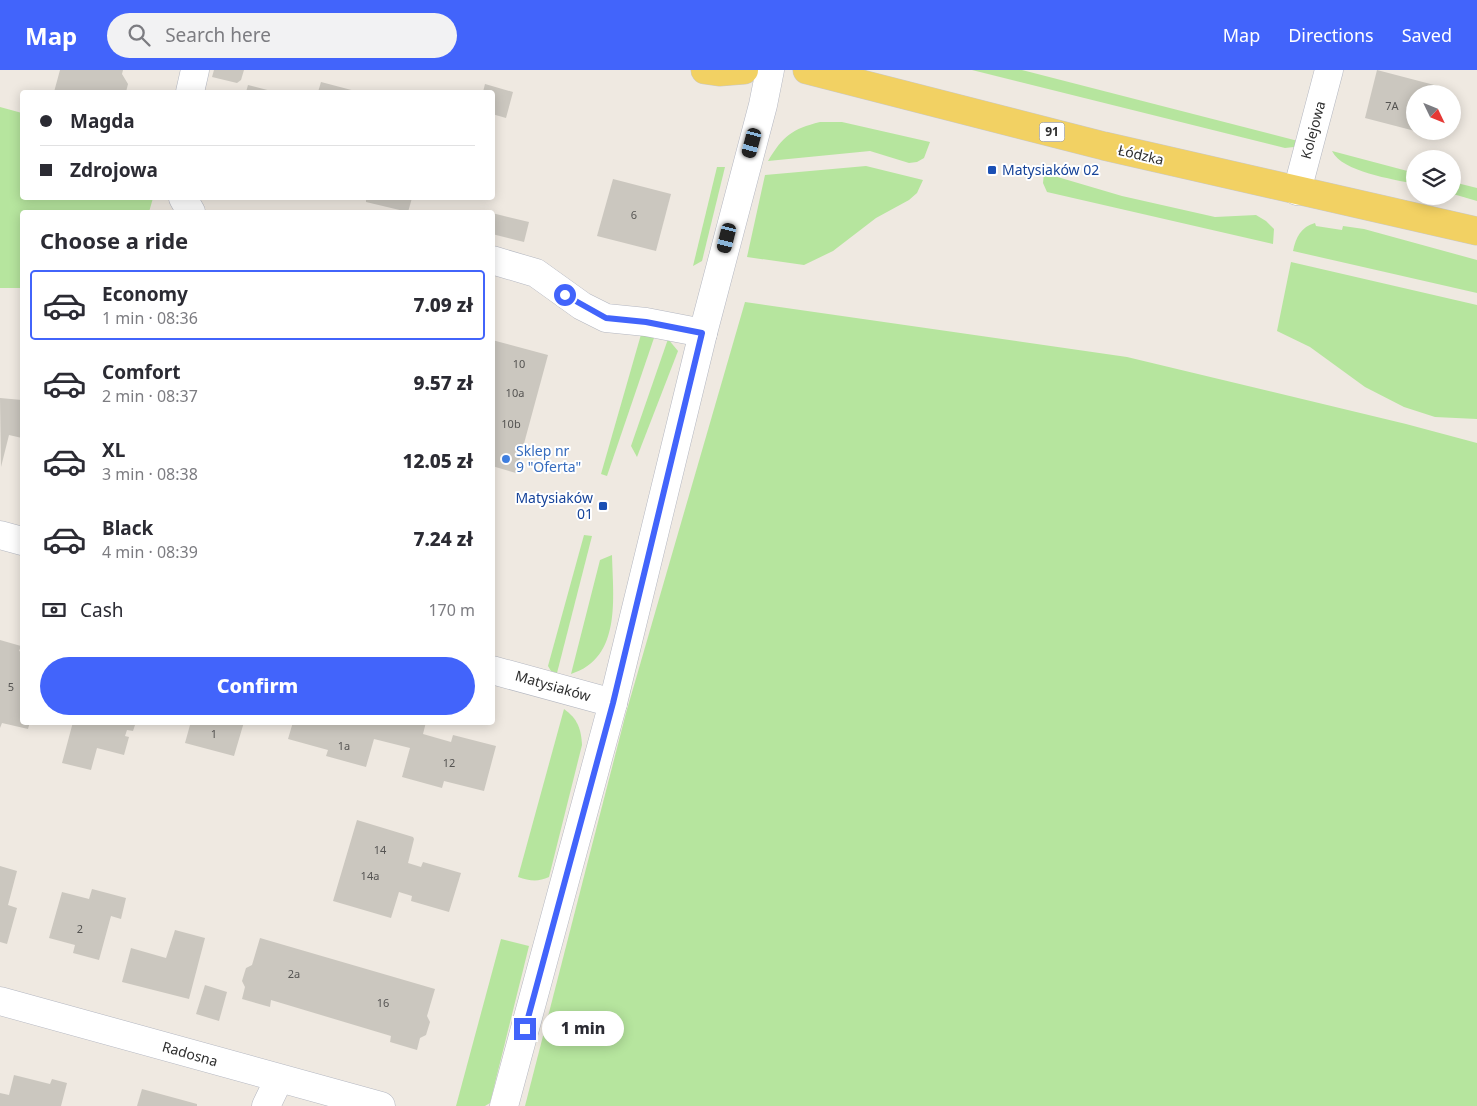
<!DOCTYPE html>
<meta charset="utf-8">
<style>
body{margin:0;font-family:"Noto Sans",sans-serif;background:#f2f2f3;color:#2b2b33;height:100vh;display:flex;flex-direction:column;font-size:19px;white-space:nowrap}
*{box-sizing:border-box;margin:0}
p{font-size:16px;color:#7c7c81}
.icon{flex:none;width:28px;height:28px;fill:none;stroke:currentColor;stroke-width:2;stroke-linecap:round;stroke-linejoin:round}
.map{position:relative;flex:1;overflow:hidden}
.details{position:absolute;left:20px;top:140px;width:475px;height:515px;display:flex;flex-direction:column;background:#fff;border-radius:5px;box-shadow:0 2px 12px #0003}
.details>*{flex:none}
.top-card{position:absolute;left:20px;top:20px;width:475px;height:110px;border-radius:5px;box-shadow:0 2px 12px #0003;display:grid;align-content:center;height:110px;padding:0 20px;background:#fff}
.needle{width:32px;rotate:133deg}
.tools{position:absolute;left:1406px;top:15px;display:grid;gap:10px}
.tools a{display:grid;place-items:center;width:55px;height:55px;border-radius:50%;background:#fff;box-shadow:0 2px 12px #0003;font-size:25px}
.end{position:absolute;width:22px;height:22px;margin:-11px;border:6px solid #4264fb;background:#fff;box-shadow:0 0 0 2px #fff}
.from{border-radius:50%}
.bubble{position:absolute;height:35px;border-radius:18px;background:#fff;box-shadow:0 2px 12px #0003;font-size:16px;font-weight:800;line-height:35px;text-align:center}
.car{position:absolute;width:15px;height:30px;margin:-15px -8px;border-radius:6px;box-shadow:0 0 4px 1px #0007;background:linear-gradient(#222 24%,#8ab4d8 0 40%,#222 0 76%,#8ab4d8 0 86%,#222 0)}
.top-card b{display:flex;align-items:center;gap:18px;height:48px;font-size:19px}
.top-card b+b{border-top:1px solid #e1e1e2}
.top-card i{width:12px;height:12px;background:#2b2b33}
ul{padding:0;list-style:none}
li{display:flex;align-items:center;gap:15px;height:70px;margin:0 10px 8px;padding:0 10px;border:2px solid transparent;border-radius:5px}
li div{flex:1}
li b{display:block;font-size:19px}
li em{font-style:normal;font-weight:800}
li.on{border-color:#4264fb}
li>.icon{width:45px;height:45px;stroke-width:1.5}
h2{padding:0 20px;font-size:22px;line-height:60px}
.pay{display:flex;align-items:center;gap:12px;height:55px;padding:0 20px;font-size:19px}
.pay p{margin-inline-start:auto}
.primary-button{display:flex;gap:10px;margin-top:auto;padding:10px 20px}
.primary-button a{flex:1;height:58px;border-radius:30px;background:#4264fb;color:#fff;font-size:20px;font-weight:800;line-height:58px;text-align:center}
header{display:flex;align-items:center;gap:30px;box-sizing:border-box;height:70px;padding:0 25px;background:#4264fb;color:#fff}
header strong{font-size:24px}
nav{display:flex;gap:28px;margin-inline-start:auto;font-size:18px}
.search{width:350px;height:45px;background:#f2f2f3;display:flex;align-items:center;gap:12px;box-sizing:border-box;padding:0 18px;border-radius:28px;color:#7c7c81;font-size:19px}
.map>svg:first-child{display:block}
.green{fill:#b6e59e}
.building{fill:#cbc7bf}
.lines{fill:none;stroke-linecap:round;stroke-linejoin:round}
.minor-casing{stroke:#b4b7c1;stroke-width:29}
.primary-casing{stroke:#c9c9c9;stroke-width:29}
.minor{stroke:#fff;stroke-width:28}
.primary{stroke:#f2d163;stroke-width:28}
.route{stroke:#4264fb;stroke-width:6}
.transit-dot{fill:#1a4fb4;stroke:#fff;stroke-width:2}
.shop-dot{fill:#3f7fe0;stroke:#fff;stroke-width:2}
.labels{text-anchor:middle;stroke-width:4;stroke-linejoin:round;paint-order:stroke}
.number-label{font-size:11px;fill:#555452}
.shield{fill:#fff;stroke:#6d6d6d;stroke-width:1}
.shield-label{font-size:12px;font-weight:bold;fill:#2e2e2e}
.street-label{font-size:14px;fill:#2e2e2e;stroke:#fff}
.transit-label{font-size:14px;fill:#164399;stroke:#fff;text-anchor:start}
.shop-label{font-size:14px;fill:#366cbe;stroke:#fff;text-anchor:start}
</style>
<header>
<strong>Map</strong>
<div class="search"><svg class="icon" aria-label="search" viewBox="0 0 24 24"><circle cx="10" cy="10" r="6"/><path d="M15 15l6 6"/></svg>Search here</div>
<nav><a>Map</a><a>Directions</a><a>Saved</a></nav>
</header>
<div class="map">
<svg width="1477" height="1036" viewBox="0 0 1477 1036">
<rect width="100%" height="100%" fill="#efe9e1"/>
<g class="green">
<polygon points="972,0 1022,0 1298,71 1294,77 1285,78"/>
<polygon points="0,37 22,43 22,128 153,128 149,142 22,142 22,218 0,218"/>
<path d="M820,52H842L930,72L924,88L917,92L909,93L870,81L768,91C783,66 792,59 820,52Z"/>
<path d="M1332,81L1415,103V114C1393,109 1342,102 1332,81Z"/>
<polygon points="866,96 923,110 917,123 909,130 876,148 833,181 804,195 747,187 765,105"/>
<polygon points="717,97 725,97 702,191 693,196"/>
<polygon points="1044,103 1122,126 1215,147 1256,145 1266,151 1274,159 1273,174 1047,122 1043,113"/>
<polygon points="1453,112 1477,118 1477,131 1453,124"/>
<path d="M1315,153L1316,156L1342,160L1343,156L1364,159L1477,190V223L1293,181C1296,167 1301,157 1315,153Z"/>
<polygon points="1291,192 1477,235 1477,349 1435,347 1404,337 1365,317 1310,277 1277,261"/>
<polygon points="745,232 1127,287 1406,354 1477,373 1477,1036 525,1036 626,643"/>
<polygon points="642,261 655,265 607,406 601,404"/>
<polygon points="668,269 678,281 637,387 631,376"/>
<polygon points="584,465 592,466 557,603 551,601 548,596"/>
<path d="M612,485C613,528 622,588 571,604L600,490Z"/>
<path d="M564,639C578,649 581,659 582,675L549,807C538,812 530,811 518,807Z"/>
<polygon points="501,869 529,876 490,1033 485,1036 456,1036"/>
</g>
<g class="building">
<polygon points="60,0 123,0 122,4 128,14 126,22 54,22"/>
<polygon points="214,0 244,0 241,10 237,13 212,7"/>
<polygon points="1377,0 1442,17 1441,24 1415,24 1415,61 1365,48"/>
<polygon points="321,12 359,22 318,22"/>
<polygon points="485,14 513,22 506,48 492,44 492,22 483,22"/>
<polygon points="248,15 275,22 246,22"/>
<polygon points="613,109 671,124 656,181 597,166"/>
<polygon points="366,128 412,128 408,142 366,132"/>
<polygon points="492,143 529,152 524,172 492,164"/>
<polygon points="492,270 548,285 516,403 492,396"/>
<polygon points="0,328 22,330 22,368 9,365 1,397"/>
<polygon points="0,570 21,576 19,581 22,582 22,652 30,652 28,659 2,653 0,658"/>
<polygon points="73,652 136,652 133,661 127,660 125,666 129,667 124,685 97,678 91,700 62,693"/>
<polygon points="184,652 244,652 234,686 185,673 190,655"/>
<polygon points="293,652 426,652 423,664 451,672 453,665 496,676 484,721 444,711 442,718 402,707 410,678 374,669 366,697 326,686 328,680 288,669"/>
<polygon points="357,750 413,767 414,769 408,793 421,797 423,792 461,803 449,842 411,831 412,826 399,822 391,848 333,831"/>
<polygon points="0,796 17,801 8,835 17,838 7,874 0,872"/>
<polygon points="92,819 126,828 121,849 111,846 99,890 73,883 75,875 49,868 62,822 89,829"/>
<polygon points="175,860 205,868 189,929 122,912 131,878 166,888"/>
<polygon points="260,868 435,919 427,946 430,952 426,965 420,968 417,980 390,972 391,966 271,930 270,937 242,929 245,917 242,911 246,898 252,895"/>
<polygon points="205,915 227,922 219,951 196,944"/>
<polygon points="14,1005 50,1014 52,1009 67,1013 61,1036 0,1036 0,1023 9,1025"/>
<polygon points="142,1019 197,1034 197,1036 137,1036"/>
</g>
<g class="lines">
<defs>
<g id="minor">
<polyline points="190,22 195,0"/>
<polyline points="1297,121 1329,0"/>
<polyline points="183,128 191,142"/>
<polyline points="492,190 536,203 582,236 606,248 646,252 703,263"/>
<polyline points="0,465 22,471"/>
<polyline points="492,600 613,633"/>
<polyline points="0,931 381,1036"/>
<polyline points="266,1036 279,1009"/>
<polyline points="504,1036 613,633 703,263 763,35 770,0"/>
</g>
<g id="primary">
<polyline points="705,0 719,2 744,0"/>
<polyline points="807,0 1104,76 1477,161"/>
</g>
</defs>
<use href="#minor" class="minor-casing"/>
<use href="#primary" class="primary-casing"/>
<use href="#minor" class="minor"/>
<use href="#primary" class="primary"/>
</g>
<g class="lines">
<polyline class="route" points="525,959 613,633 702,263 646,252 606,248 565,225"/>
</g>
<g class="transit-dot">
<rect x="987" y="95" width="10" height="10" rx="2.5"/>
<rect x="598" y="431" width="10" height="10" rx="2.5"/>
</g>
<circle class="shop-dot" cx="506" cy="389" r="5"/>
<g class="labels">
<g class="number-label">
<text x="1392" y="40">7A</text>
<text x="634" y="149">6</text>
<text x="519" y="298">10</text>
<text x="515" y="327">10a</text>
<text x="511" y="358">10b</text>
<text x="11" y="621">5</text>
<text x="214" y="668">1</text>
<text x="344" y="680">1a</text>
<text x="449" y="697">12</text>
<text x="380" y="784">14</text>
<text x="370" y="810">14a</text>
<text x="80" y="863">2</text>
<text x="294" y="908">2a</text>
<text x="383" y="937">16</text>
</g>
<rect class="shield" x="1039.5" y="52.5" width="25" height="19" rx="4"/>
<g class="shield-label">
<text x="1052" y="66">91</text>
</g>
<g class="street-label">
<text transform="translate(1313 60) rotate(-75)" y="5">Kolejowa</text>
<text transform="translate(1141 85) rotate(13)" y="5">Łódzka</text>
<text transform="translate(553 616) rotate(16)" y="5">Matysiaków</text>
<text transform="translate(190 984) rotate(16)" y="5">Radosna</text>
</g>
<g class="transit-label">
<text x="1002" y="105">Matysiaków 02</text>
<text x="593" y="433" text-anchor="end">Matysiaków<tspan x="593" dy="16">01</tspan></text>
</g>
<g class="shop-label">
<text x="516" y="386">Sklep nr<tspan x="516" dy="16">9 "Oferta"</tspan></text>
</g>
</g>
</svg>
<div class="tools">
<a><svg class="needle" viewBox="-14 -14 28 28"><path d="M0-13l5 13h-10z" fill="#e53935"/><path d="M0 13l5-13h-10z" fill="#7c7c81"/></svg></a>
<a><svg class="icon" aria-label="layers" viewBox="0 0 24 24"><path d="M12 4l9 5-9 5-9-5zM3 14l9 5 9-5"/></svg></a>
</div>
<i class="end from" style="left:565px;top:225px"></i>
<i class="end" style="left:525px;top:959px"></i>
<div class="bubble" style="left:542px;top:941px;width:82px">1 min</div>
<i class="car" style="left:752px;top:73px;rotate:195deg"></i>
<i class="car" style="left:727px;top:168px;rotate:194deg"></i>
<div class="top-card">
<b><i class="from"></i>Magda</b>
<b><i></i>Zdrojowa</b>
</div>
<section class="details">
<h2>Choose a ride</h2>
<ul>
<li class="on"><svg class="icon" aria-label="car" viewBox="0 0 24 24"><path d="M5 17H2v-5l4-1 3-4h7l3 4 3 1v5h-3M9 17h6M6 11h13"/><circle cx="7" cy="17" r="2"/><circle cx="17" cy="17" r="2"/></svg><div><b>Economy</b><p>1 min · 08:36</p></div><em>7.09 zł</em></li>
<li><svg class="icon" aria-label="car" viewBox="0 0 24 24"><path d="M5 17H2v-5l4-1 3-4h7l3 4 3 1v5h-3M9 17h6M6 11h13"/><circle cx="7" cy="17" r="2"/><circle cx="17" cy="17" r="2"/></svg><div><b>Comfort</b><p>2 min · 08:37</p></div><em>9.57 zł</em></li>
<li><svg class="icon" aria-label="car" viewBox="0 0 24 24"><path d="M5 17H2v-5l4-1 3-4h7l3 4 3 1v5h-3M9 17h6M6 11h13"/><circle cx="7" cy="17" r="2"/><circle cx="17" cy="17" r="2"/></svg><div><b>XL</b><p>3 min · 08:38</p></div><em>12.05 zł</em></li>
<li><svg class="icon" aria-label="car" viewBox="0 0 24 24"><path d="M5 17H2v-5l4-1 3-4h7l3 4 3 1v5h-3M9 17h6M6 11h13"/><circle cx="7" cy="17" r="2"/><circle cx="17" cy="17" r="2"/></svg><div><b>Black</b><p>4 min · 08:39</p></div><em>7.24 zł</em></li>
</ul>
<div class="pay"><svg class="icon" aria-label="cash" viewBox="0 0 24 24"><path d="M3 7h18v10H3z"/><circle cx="12" cy="12" r="2"/></svg>Cash<p>170 m</p></div>
<div class="primary-button"><a>Confirm</a></div>
</section>
</div>
